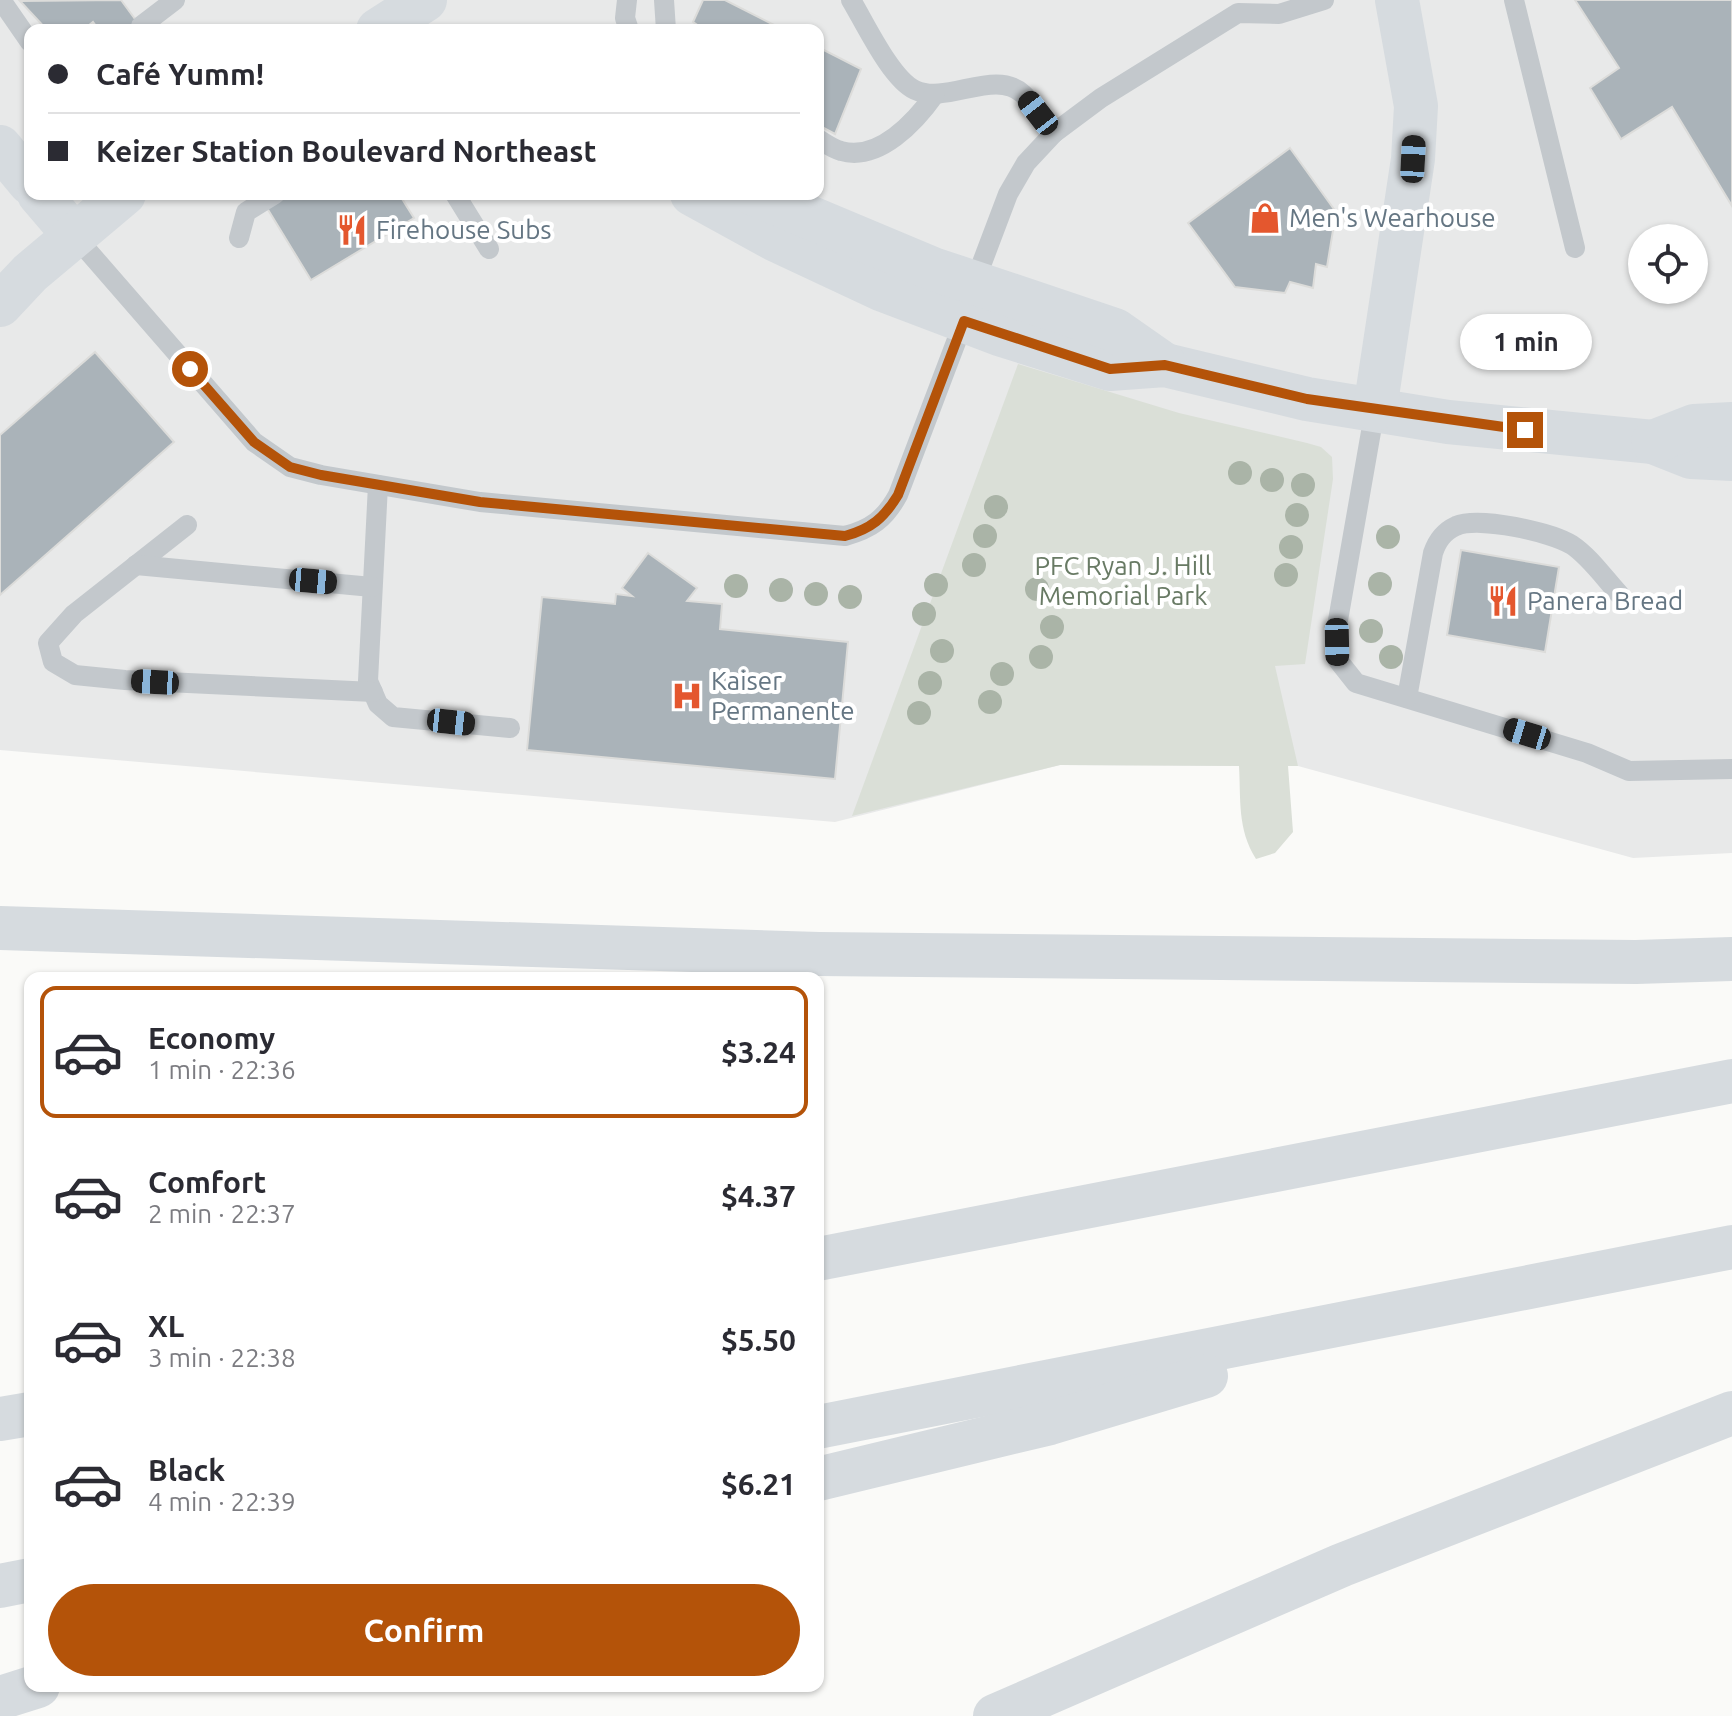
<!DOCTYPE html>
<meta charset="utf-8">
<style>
body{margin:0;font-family:Ubuntu,sans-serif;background:#f2f2f3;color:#2b2b33;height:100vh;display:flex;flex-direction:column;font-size:30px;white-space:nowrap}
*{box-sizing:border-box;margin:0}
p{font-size:26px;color:#7c7c81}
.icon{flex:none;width:44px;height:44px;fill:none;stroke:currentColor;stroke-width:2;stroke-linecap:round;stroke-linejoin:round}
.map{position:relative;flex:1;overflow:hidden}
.drawer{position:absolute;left:24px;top:972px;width:800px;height:720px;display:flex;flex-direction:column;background:#fff;border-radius:16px;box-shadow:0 2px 6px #0004}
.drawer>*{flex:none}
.banner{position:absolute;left:24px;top:24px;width:800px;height:176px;border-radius:16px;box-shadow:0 2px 6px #0004;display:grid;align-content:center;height:176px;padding:0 24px;background:#fff}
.tools{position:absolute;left:1628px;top:224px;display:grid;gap:16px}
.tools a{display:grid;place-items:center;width:80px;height:80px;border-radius:50%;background:#fff;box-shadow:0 2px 6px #0004;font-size:40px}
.end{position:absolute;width:36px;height:36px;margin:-18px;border:10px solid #b45309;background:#fff;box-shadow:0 0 0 4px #fff}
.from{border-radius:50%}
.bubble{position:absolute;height:56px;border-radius:28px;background:#fff;box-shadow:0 2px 6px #0004;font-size:26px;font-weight:700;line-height:56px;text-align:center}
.car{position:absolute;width:24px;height:48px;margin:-24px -12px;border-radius:10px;box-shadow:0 0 6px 2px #0007;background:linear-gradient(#222 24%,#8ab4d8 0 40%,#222 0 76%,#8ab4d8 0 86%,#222 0)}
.banner b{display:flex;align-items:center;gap:28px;height:76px;font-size:30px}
.banner b+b{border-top:2px solid #e1e1e2}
.banner i{width:20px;height:20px;background:#2b2b33}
ul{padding:14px 0 0;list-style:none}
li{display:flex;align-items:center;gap:24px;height:132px;margin:0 16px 12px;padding:0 8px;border:4px solid transparent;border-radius:16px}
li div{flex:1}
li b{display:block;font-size:30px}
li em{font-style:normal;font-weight:700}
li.current{border-color:#b45309}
li>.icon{width:72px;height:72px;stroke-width:1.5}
.button{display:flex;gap:16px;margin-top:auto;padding:16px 24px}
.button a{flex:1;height:92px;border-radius:48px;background:#b45309;color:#fff;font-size:32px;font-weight:700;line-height:92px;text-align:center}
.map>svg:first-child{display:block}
.built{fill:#e8e9e9;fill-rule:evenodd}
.green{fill:#dadfd7}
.building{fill:#aab3b9;stroke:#dcdcda;stroke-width:2}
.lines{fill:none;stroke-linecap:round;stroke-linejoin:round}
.lane{stroke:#c3c8cc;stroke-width:20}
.secondary{stroke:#d6dbdf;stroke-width:44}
.highway{stroke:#d6dbdf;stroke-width:44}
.tree{fill:#aab4a7}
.route{stroke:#b45309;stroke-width:10}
.labels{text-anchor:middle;stroke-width:8;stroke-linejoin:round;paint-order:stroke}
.poi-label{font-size:26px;fill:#657683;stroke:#fff;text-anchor:start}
.park-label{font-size:26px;fill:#687a64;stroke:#fff}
</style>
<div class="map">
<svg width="1732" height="1716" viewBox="0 0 1732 1716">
<rect width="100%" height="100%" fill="#fafaf8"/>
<path class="built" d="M0,0H1732V853L1633,858L1298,766L1060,765L835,822L0,750ZM30,30H818V194H30ZM1642,238H1694V290H1642Z"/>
<path class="green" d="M1018,364L1179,413L1307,443L1321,447L1332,457L1333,479L1305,664L1275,666L1298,766H1288L1293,832L1275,853L1256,859C1237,829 1241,799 1239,766L1060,765L852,816Z"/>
<g class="building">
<polygon points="121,0 143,30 99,30 93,22 83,30 47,30 20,1"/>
<polygon points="703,0 725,0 784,30 705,30 693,22"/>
<polygon points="1575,0 1732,0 1732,206 1672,107 1621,139 1590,88 1619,68"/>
<polygon points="818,47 861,69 835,134 818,125"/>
<polygon points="1290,148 1336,212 1327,267 1316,264 1313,288 1290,282 1285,293 1235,287 1188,223"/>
<polygon points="289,194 399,194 414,218 311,280 267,208"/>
<polygon points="95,352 174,442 0,595 0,435"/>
<polygon points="1461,550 1559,567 1545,652 1447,635"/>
<polygon points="648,553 697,588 687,601 722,604 720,629 848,642 835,779 527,750 542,597 615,604 616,594 632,596 622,588"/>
</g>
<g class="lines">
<g class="lane">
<polyline points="1,0 30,42"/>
<polyline points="627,0 625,18 629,30"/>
<polyline points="664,0 666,30"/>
<path d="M851,0C865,23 891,79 915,90C947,105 995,68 1023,94C1035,105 1044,121 1054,133"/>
<polyline points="1514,0 1575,248"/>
<polyline points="141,26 175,0"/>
<path d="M818,139C825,143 833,149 841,151C879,162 916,121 935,94"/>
<polyline points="455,194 489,249"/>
<path d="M74,235L254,442L290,467L321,475L480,502L845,536C871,529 885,519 898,495L964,321"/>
<polyline points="239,238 246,212 275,194"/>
<polyline points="974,284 1008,194 1026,163 1054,133 1101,98 1238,13 1279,14 1324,0"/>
<polyline points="1375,409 1337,626 1337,659 1356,683 1587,753 1629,771 1732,769"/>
<polyline points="378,485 368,681 378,704 393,717 510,728"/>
<polyline points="187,525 74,614 48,643 53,662 75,675 125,680 373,692"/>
<polyline points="136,565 372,587"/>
<path d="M1407,698L1433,553C1437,541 1443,532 1456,526C1479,516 1551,532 1572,545C1590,557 1605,579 1620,595"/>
</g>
<g class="secondary">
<polyline points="378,30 425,0"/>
<polyline points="0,147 30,183"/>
<polyline points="39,194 74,235"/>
<polyline points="692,194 774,239 883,290 999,334 1110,369 1165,365 1307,399 1448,422 1653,442 1691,457 1732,459"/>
<polyline points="754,194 933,269 1115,330 1165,365"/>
<polyline points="0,305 30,273 124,194"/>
<polyline points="1375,409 1413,159 1416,106 1397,0"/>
<polyline points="1653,442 1694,426 1732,424"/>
</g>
<g class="highway">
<polyline points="0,928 819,954 1636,962 1732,959"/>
<polyline points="818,1259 1732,1081"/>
<polyline points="0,1419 30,1414"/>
<polyline points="818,1427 1732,1247"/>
<polyline points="818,1479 1050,1423 1206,1376"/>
<polyline points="0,1586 30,1580"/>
<polyline points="0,1698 38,1686"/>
<polyline points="995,1716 1342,1565 1732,1413"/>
</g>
</g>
<g class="tree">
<circle cx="1240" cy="473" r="12"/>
<circle cx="1272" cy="480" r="12"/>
<circle cx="1303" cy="485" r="12"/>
<circle cx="996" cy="507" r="12"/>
<circle cx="1297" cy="515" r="12"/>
<circle cx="985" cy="536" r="12"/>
<circle cx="1388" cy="537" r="12"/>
<circle cx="1291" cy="547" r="12"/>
<circle cx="974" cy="565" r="12"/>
<circle cx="1286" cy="575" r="12"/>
<circle cx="1380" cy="584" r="12"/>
<circle cx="936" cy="585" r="12"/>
<circle cx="736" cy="586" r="12"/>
<circle cx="1037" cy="589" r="12"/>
<circle cx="781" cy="590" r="12"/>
<circle cx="816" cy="594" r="12"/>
<circle cx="850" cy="597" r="12"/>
<circle cx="924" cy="614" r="12"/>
<circle cx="1052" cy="627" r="12"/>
<circle cx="1371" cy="631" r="12"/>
<circle cx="942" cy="651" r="12"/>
<circle cx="1041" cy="657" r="12"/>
<circle cx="1391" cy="657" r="12"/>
<circle cx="1002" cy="674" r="12"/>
<circle cx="930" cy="683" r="12"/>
<circle cx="990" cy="702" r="12"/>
<circle cx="919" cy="713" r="12"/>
</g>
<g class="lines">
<path class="route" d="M190,369L254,442L290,467L321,475L480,502L845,536C871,529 884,518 898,495L964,321L1110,369L1165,365L1307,399L1525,430"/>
</g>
<defs>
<symbol id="shop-bare" viewBox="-9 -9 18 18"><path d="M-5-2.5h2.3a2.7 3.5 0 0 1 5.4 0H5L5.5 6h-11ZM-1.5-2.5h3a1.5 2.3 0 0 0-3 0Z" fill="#e4572e" stroke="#fff" stroke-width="2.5" paint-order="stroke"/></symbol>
<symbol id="restaurant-bare" viewBox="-9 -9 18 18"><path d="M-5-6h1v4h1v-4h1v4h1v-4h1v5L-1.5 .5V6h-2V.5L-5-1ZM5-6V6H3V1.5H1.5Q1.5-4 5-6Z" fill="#e4572e" stroke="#fff" stroke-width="2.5" paint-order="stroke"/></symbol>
<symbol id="hospital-bare" viewBox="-9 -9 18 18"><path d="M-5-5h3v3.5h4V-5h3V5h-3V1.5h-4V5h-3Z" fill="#e4572e" stroke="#fff" stroke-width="2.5" paint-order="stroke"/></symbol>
</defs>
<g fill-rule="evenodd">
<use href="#shop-bare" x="1243" y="196" width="44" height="44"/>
<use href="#restaurant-bare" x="330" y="208" width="44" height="44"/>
<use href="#restaurant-bare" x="1481" y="579" width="44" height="44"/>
<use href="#hospital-bare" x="665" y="674" width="44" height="44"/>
</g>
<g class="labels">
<g class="poi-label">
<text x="1289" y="227">Men's Wearhouse</text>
<text x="376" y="239">Firehouse Subs</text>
<text x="1527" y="610">Panera Bread</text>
<text x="711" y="690">Kaiser<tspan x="711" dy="30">Permanente</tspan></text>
</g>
<g class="park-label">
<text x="1123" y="575">PFC Ryan J. Hill<tspan x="1123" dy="30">Memorial Park</tspan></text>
</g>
</g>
</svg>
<div class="tools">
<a><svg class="icon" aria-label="locate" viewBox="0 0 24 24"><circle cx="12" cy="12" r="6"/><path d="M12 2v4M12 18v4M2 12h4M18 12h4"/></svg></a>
</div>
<i class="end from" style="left:190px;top:369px"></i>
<i class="end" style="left:1525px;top:430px"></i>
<div class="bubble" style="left:1460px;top:314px;width:132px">1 min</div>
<i class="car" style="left:1038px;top:113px;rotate:322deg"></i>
<i class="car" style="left:1413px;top:159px;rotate:3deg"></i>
<i class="car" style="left:313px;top:581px;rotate:95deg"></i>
<i class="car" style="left:1337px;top:642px;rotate:179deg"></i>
<i class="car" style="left:155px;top:682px;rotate:273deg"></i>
<i class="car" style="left:451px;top:722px;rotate:96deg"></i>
<i class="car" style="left:1527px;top:734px;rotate:287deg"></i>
<div class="banner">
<b><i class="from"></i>Café Yumm!</b>
<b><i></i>Keizer Station Boulevard Northeast</b>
</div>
<section class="drawer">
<ul>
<li class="current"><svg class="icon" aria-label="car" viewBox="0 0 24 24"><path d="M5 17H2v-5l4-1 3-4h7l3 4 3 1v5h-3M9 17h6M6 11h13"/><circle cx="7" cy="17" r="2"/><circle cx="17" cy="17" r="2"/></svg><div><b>Economy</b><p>1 min · 22:36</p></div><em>$3.24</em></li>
<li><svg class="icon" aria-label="car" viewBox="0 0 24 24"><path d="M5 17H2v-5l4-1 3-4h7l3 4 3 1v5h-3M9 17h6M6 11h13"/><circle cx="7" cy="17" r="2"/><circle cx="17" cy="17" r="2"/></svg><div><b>Comfort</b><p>2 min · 22:37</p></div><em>$4.37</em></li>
<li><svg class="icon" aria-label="car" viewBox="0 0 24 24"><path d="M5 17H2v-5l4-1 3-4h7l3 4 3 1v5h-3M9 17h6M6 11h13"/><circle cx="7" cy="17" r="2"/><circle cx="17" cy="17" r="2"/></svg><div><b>XL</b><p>3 min · 22:38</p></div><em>$5.50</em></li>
<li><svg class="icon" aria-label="car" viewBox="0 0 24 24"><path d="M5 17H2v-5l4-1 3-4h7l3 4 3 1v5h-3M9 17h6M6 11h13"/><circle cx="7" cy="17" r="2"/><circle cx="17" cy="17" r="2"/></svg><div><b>Black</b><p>4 min · 22:39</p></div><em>$6.21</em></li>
</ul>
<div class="button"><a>Confirm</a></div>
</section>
</div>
